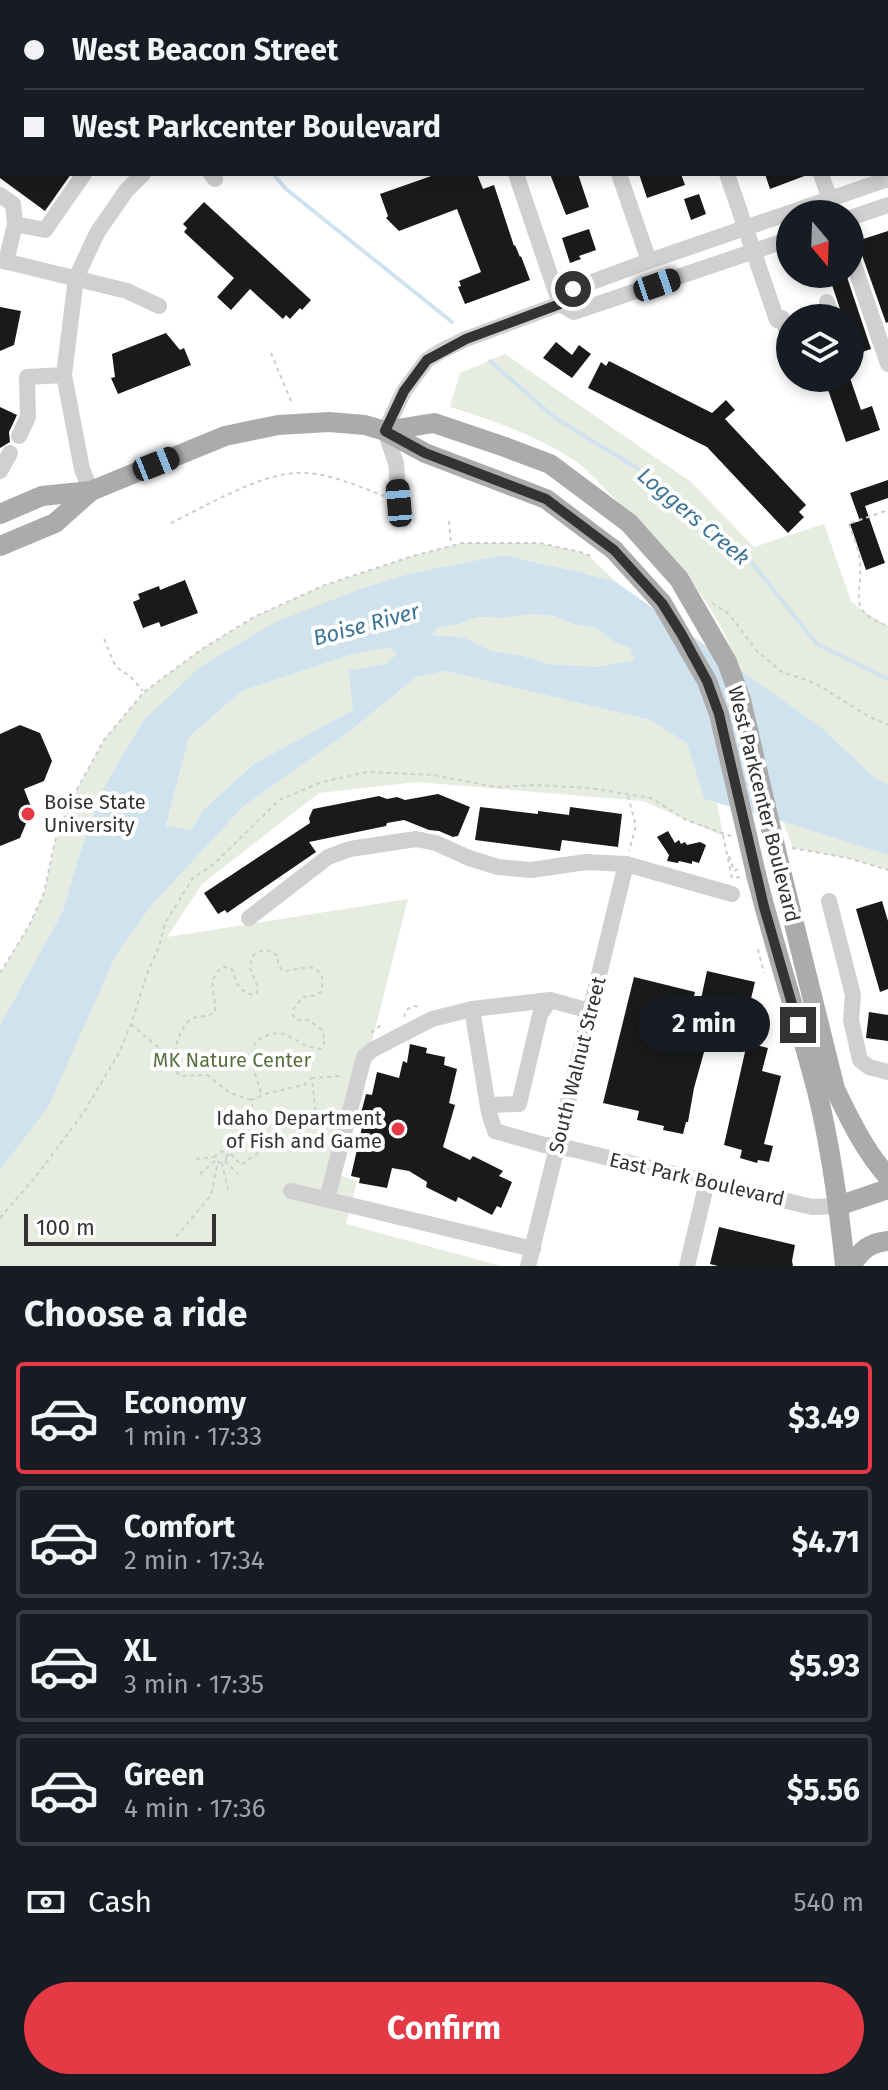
<!DOCTYPE html>
<meta charset="utf-8">
<style>
body{margin:0;font-family:"Fira Sans",sans-serif;background:#20242c;color:#f1f3f6;height:100vh;display:flex;flex-direction:column;font-size:30px;white-space:nowrap}
*{box-sizing:border-box;margin:0}
p{font-size:26px;color:#9ea1a6}
.icon{flex:none;width:44px;height:44px;fill:none;stroke:currentColor;stroke-width:2;stroke-linecap:round;stroke-linejoin:round}
.map{position:relative;height:1266px;overflow:hidden}
.drawer{display:flex;flex-direction:column;background:#171b24;flex:1}
.drawer>*{flex:none}
.top-card{position:absolute;left:0px;top:0px;width:888px;height:176px;box-shadow:0 4px 12px #0003;display:grid;align-content:center;height:176px;padding:0 24px;background:#171b24}
.needle{width:52px;rotate:161deg}
.controls{position:absolute;left:776px;top:200px;display:grid;gap:16px}
.controls a{display:grid;place-items:center;width:88px;height:88px;border-radius:50%;background:#171b24;box-shadow:0 4px 12px #0003;font-size:40px}
.scale{position:absolute;left:24px;bottom:20px;width:192px;box-sizing:border-box;padding-left:8px;border:4px solid #333;border-top:0;font-size:22px;line-height:28px;white-space:nowrap;color:#333;-webkit-text-stroke:6px #fff;paint-order:stroke}
.end{position:absolute;width:36px;height:36px;margin:-18px;border:10px solid #333;background:#fff;box-shadow:0 0 0 4px #fff}
.from{border-radius:50%}
.bubble{position:absolute;height:56px;border-radius:28px;background:#171b24;box-shadow:0 4px 12px #0003;font-size:26px;font-weight:700;line-height:56px;text-align:center}
.car{position:absolute;width:24px;height:48px;margin:-24px -12px;border-radius:10px;box-shadow:0 0 6px 2px #0007;background:linear-gradient(#222 24%,#8ab4d8 0 40%,#222 0 76%,#8ab4d8 0 86%,#222 0)}
.top-card b{display:flex;align-items:center;gap:28px;height:76px;font-size:30px}
.top-card b+b{border-top:2px solid #363941}
.top-card i{width:20px;height:20px;background:#f1f3f6}
ul{padding:0;list-style:none}
li{display:flex;align-items:center;gap:24px;height:112px;margin:0 16px 12px;padding:0 8px;border:4px solid #363941;border-radius:8px}
li div{flex:1}
li b{display:block;font-size:30px}
li em{font-style:normal;font-weight:700}
li.current{border-color:#e63946}
li>.icon{width:72px;height:72px;stroke-width:1.5}
h2{padding:0 24px;font-size:36px;line-height:96px}
.pay{display:flex;align-items:center;gap:20px;height:88px;padding:0 24px;font-size:30px}
.pay p{margin-inline-start:auto}
.action{display:flex;gap:16px;margin-top:auto;padding:16px 24px}
.action a{flex:1;height:92px;border-radius:48px;background:#e63946;color:#fff;font-size:32px;font-weight:700;line-height:92px;text-align:center}
.map>svg:first-child{display:block}
.green{fill:#e6ecdf}
.water{fill:#cfe2ee;fill-rule:evenodd}
.lines{fill:none;stroke-linecap:round;stroke-linejoin:round}
.stream{stroke:#cfe2ee;stroke-width:4}
.building{fill:#1a1a1a}
.path{stroke:#cdcdcd;stroke-width:2;stroke-dasharray:4 4;stroke-linecap:butt}
.minor{stroke:#d0d0d0;stroke-width:16}
.major{stroke:#ababab;stroke-width:20}
.major-bridge{stroke:#ababab;stroke-width:20}
.route{stroke:#333;stroke-width:10}
.poi-dot{fill:#e63946;stroke:#fff;stroke-width:3}
.labels{text-anchor:middle;stroke-width:8;stroke-linejoin:round;paint-order:stroke}
.poi-label{font-size:20px;fill:#333;stroke:#fff;text-anchor:start}
.street-label{font-size:20px;fill:#333;stroke:#fff}
.park-label{font-size:20px;fill:#56703f;stroke:#fff}
.water-label{font-size:22px;font-style:italic;fill:#3f7597;stroke:#fff}
</style>
<div class="map">
<svg width="888" height="1266" viewBox="0 0 888 1266">
<rect width="100%" height="100%" fill="#fff"/>
<g class="green">
<path d="M505,354L691,482L754,547L824,524L851,601L863,611L888,626V784L877,780L822,728L739,670C720,604 662,544 614,498C601,485 589,470 574,460C536,436 493,420 450,407L460,373Z"/>
<polygon points="463,543 540,543 580,552 588,555 616,582 579,572 503,555 411,573 360,589 142,722 101,793 79,856 62,913 0,1025 0,973 29,926 44,893 55,841 74,795 104,740 144,692 202,649 254,617 325,585 413,556"/>
<polygon points="531,614 554,616 576,625 596,628 616,643 630,648 636,661 597,667 549,664 523,656 491,651 463,637 432,635 437,628 459,624 478,617 504,618"/>
<polygon points="389,648 398,654 387,664 353,710 255,763 204,809 191,830 166,827 189,737 242,691 350,655"/>
<polygon points="445,671 650,720 687,742 704,799 717,803 723,836 643,801 417,782 319,793 202,884 167,937 408,899 338,1175 357,1181 346,1224 502,1266 0,1266 0,1170 22,1140 81,1031 115,957 150,907 244,806 350,731 415,678"/>
<polygon points="783,821 888,855 888,870 848,858 793,848"/>
</g>
<path class="water" d="M503,555L579,572L616,582L822,728L876,779L888,784V855L794,825L704,799L687,743L650,720L445,671L415,678L350,731L244,806L150,907L115,957L48,1107L0,1170V1025L62,913L79,856L101,793L142,722L200,667L276,622L360,589L411,573ZM531,614L554,616L576,625L596,628L616,643L630,648L635,660L597,667L549,664L523,656L491,651L463,637L432,635L437,628L459,624L478,617L504,618ZM389,648L397,654L386,664L349,670L353,710L255,763L204,809L191,830L166,826L189,737L242,691L350,655Z"/>
<g class="lines">
<g class="stream">
<polyline points="0,73 2,73"/>
<polyline points="273,174 286,189 452,322"/>
<polyline points="490,361 555,418 637,468 752,563 817,644 888,679"/>
</g>
</g>
<g class="building">
<polygon points="0,174 71,174 45,211 0,178"/>
<polygon points="437,174 477,174 483,189 494,185 514,246 515,245 520,257 521,256 530,280 465,304 458,287 461,286 459,281 481,272 457,209 399,231 386,218 388,216 380,194"/>
<polygon points="550,174 578,174 589,207 566,215"/>
<polygon points="639,174 681,174 685,185 647,198"/>
<polygon points="765,174 807,174 807,175 770,189"/>
<polygon points="699,194 706,214 691,220 684,199"/>
<polygon points="204,202 311,300 302,310 300,308 290,319 286,315 283,319 250,289 231,310 217,297 234,278 184,232 187,228 183,224"/>
<polygon points="589,229 596,250 579,256 581,259 570,263 562,238"/>
<polygon points="888,231 888,322 886,323 857,241"/>
<polygon points="847,277 871,349 850,356 850,318 843,318 831,282"/>
<polygon points="0,307 21,311 14,345 0,351"/>
<polygon points="166,333 180,350 184,348 191,365 118,394 111,378 115,377 112,354"/>
<polygon points="556,342 572,355 579,345 591,354 572,378 543,358"/>
<polygon points="609,361 712,413 726,400 735,410 725,419 806,505 799,512 804,517 788,533 707,447 588,388 601,362 606,366"/>
<polygon points="824,378 850,378 861,410 872,406 880,430 846,442"/>
<polygon points="0,407 17,415 9,432 10,442 0,448"/>
<polygon points="888,480 888,498 865,506 885,563 866,570 850,524 860,521 850,493"/>
<polygon points="185,580 198,613 161,627 159,622 143,628 133,602 140,599 138,594 159,586 160,590"/>
<polygon points="20,725 40,733 52,761 44,781 24,789 32,809 20,838 0,846 0,734"/>
<polygon points="438,794 470,807 458,836 453,837 439,831 429,830 404,820 387,823 386,826 309,842 316,852 227,913 225,910 218,914 204,893 310,823 309,818 313,809 379,796 387,799 397,797 405,800"/>
<polygon points="480,807 538,814 538,811 569,815 570,807 622,814 618,847 562,840 560,851 475,840"/>
<polygon points="668,831 675,843 679,840 681,844 685,842 687,845 700,842 706,845 699,863 692,861 692,864 679,861 678,863 667,861 669,855 657,837"/>
<polygon points="882,901 888,921 888,989 880,992 856,909"/>
<polygon points="707,971 755,982 749,1007 745,1005 744,1009 701,999"/>
<polygon points="634,977 695,992 686,1028 707,1033 704,1044 706,1045 694,1088 688,1122 686,1122 683,1134 663,1130 664,1126 637,1120 639,1111 603,1103"/>
<polygon points="869,1012 888,1015 888,1041 866,1038"/>
<polygon points="747,1043 768,1048 762,1071 781,1076 764,1144 773,1146 769,1162 758,1160 757,1163 740,1158 742,1150 724,1145"/>
<polygon points="410,1044 427,1048 426,1053 445,1057 444,1065 457,1069 449,1103 455,1105 443,1147 470,1160 473,1156 503,1171 499,1176 512,1182 501,1208 497,1206 492,1215 458,1197 456,1202 426,1187 427,1182 409,1171 392,1168 387,1188 359,1183 360,1178 351,1176 362,1127 358,1125 366,1094 372,1095 377,1072 399,1078 403,1061 407,1063"/>
<polygon points="719,1227 795,1245 792,1261 793,1266 718,1266 710,1264"/>
</g>
<g class="lines">
<g class="path">
<polyline points="271,353 291,401"/>
<polyline points="449,521 451,544"/>
<path d="M171,523C206,506 261,473 299,473C327,472 358,486 384,496"/>
<polyline points="851,523 888,510"/>
<path d="M849,524C853,536 859,549 860,562C863,596 845,610 888,626"/>
<polyline points="712,603 729,614 757,651 782,672 815,683 868,716 888,725"/>
<polyline points="104,639 114,663 119,669 130,676 143,691"/>
<polyline points="628,796 636,826 629,851"/>
<polyline points="723,835 732,878 740,877"/>
<polyline points="792,848 848,858 888,870"/>
<polyline points="729,856 734,871 738,869"/>
<polyline points="758,949 764,973"/>
<polyline points="0,973 29,926 44,893 55,841 74,795 104,740 144,692 202,649 254,617 325,585 413,556 463,543 540,543 580,552 594,557"/>
<polyline points="404,1017 406,1010 414,1006 420,1007"/>
<polyline points="131,1024 172,1059"/>
<polyline points="371,1033 380,1026 382,1027"/>
<path d="M251,1100L230,1093L207,1075L180,1076C176,1071 174,1070 174,1064C172,1052 180,1028 190,1020C195,1016 203,1016 209,1016L215,1011C216,992 205,980 223,967L231,968C238,983 235,988 252,995L257,993L258,988L250,968L252,956C261,949 268,948 278,956V965L283,971L311,967L321,973L323,982L321,992L313,996L303,997L294,1008L293,1016L297,1020H309L322,1030L325,1041L321,1049C290,1046 288,1020 255,1042L251,1061L262,1096"/>
<circle cx="221" cy="1157" r="5.5"/>
<polyline points="231,1154 241,1165 271,1144 293,1138 312,1123 316,1116 312,1078 342,1076"/>
<path d="M226,1156L231,1154C239,1136 257,1122 251,1100L268,1093L304,1085L311,1078"/>
<polyline points="196,1159 214,1157"/>
<polyline points="225,1161 238,1174"/>
<polyline points="222,1163 228,1190"/>
<polyline points="200,1174 215,1161"/>
<polyline points="0,1218 37,1175 84,1112 119,1053 131,1024 148,971 159,947 165,923 193,878 214,864 279,800 322,782 367,772 434,775 495,787 537,785 589,788 651,798 686,820 731,836"/>
<polyline points="176,1237 211,1195 218,1162"/>
</g>
<g class="minor">
<polyline points="364,0 365,2"/>
<polyline points="457,0 458,2"/>
<polyline points="667,0 667,2"/>
<polyline points="762,0 762,2"/>
<polyline points="865,0 865,2"/>
<polyline points="567,2 573,0"/>
<polyline points="886,61 888,67"/>
<polyline points="211,174 215,179"/>
<polyline points="516,174 560,304"/>
<polyline points="619,174 649,261"/>
<polyline points="727,174 777,320"/>
<polyline points="821,174 830,200"/>
<polyline points="0,195 13,204 15,224 6,262"/>
<polyline points="850,218 888,205"/>
<polyline points="15,224 45,230 84,174"/>
<polyline points="850,253 888,364"/>
<polyline points="0,260 127,291 159,306"/>
<polyline points="827,302 832,318"/>
<polyline points="560,304 574,312 790,239"/>
<polyline points="782,318 790,340"/>
<polyline points="19,436 28,417 27,377 64,375"/>
<polyline points="0,471 10,453"/>
<polyline points="91,491 82,469 64,375 76,278 97,233 126,191 143,174"/>
<polyline points="399,503 396,463 385,431 404,391 427,360 441,351 466,339 560,304 573,289 649,261 888,179"/>
<polyline points="829,901 853,995 851,1020 860,1060 869,1067 888,1072"/>
<polyline points="249,918 328,857 350,849 416,839 436,843 469,858 498,867 531,870 586,862 626,864 732,894"/>
<polyline points="472,1009 489,1113 495,1131 544,1145 572,1149 812,1207 838,1206"/>
<polyline points="488,1105 519,1104 540,1015 550,1000"/>
<polyline points="291,1191 533,1249"/>
<polyline points="327,1199 364,1057 372,1050 432,1019 472,1009 550,1000 590,1011"/>
<polyline points="528,1266 626,864"/>
<polyline points="687,1266 707,1182"/>
</g>
<g class="major">
<polyline points="385,431 434,423 502,446 550,464 629,523"/>
<polyline points="0,514 42,496 91,491 225,436 278,425 329,422 365,425 385,431 425,453 546,499 614,550"/>
<polyline points="0,546 55,523 91,491"/>
<path d="M779,863L835,1089C850,1120 865,1151 888,1177"/>
<path d="M756,874C774,947 798,1018 817,1091C831,1148 839,1208 845,1266"/>
<polyline points="838,1206 888,1189"/>
<path d="M851,1266C861,1250 869,1243 888,1241"/>
</g>
<g class="major-bridge">
<polyline points="629,523 679,579 727,662 741,700 779,863"/>
<polyline points="614,550 662,603 707,681 719,714 756,874"/>
</g>
</g>
<g class="lines">
<polyline class="route" points="573,289 560,304 466,339 427,360 404,391 385,431 425,453 546,499 614,550 662,603 682,635 707,681 719,714 764,907 798,1025"/>
</g>
<g class="poi-dot">
<circle cx="28" cy="814" r="8"/>
<circle cx="398" cy="1129" r="8"/>
</g>
<g class="labels">
<g class="poi-label">
<text x="44" y="809">Boise State<tspan x="44" dy="23">University</tspan></text>
<text x="382" y="1125" text-anchor="end">Idaho Department<tspan x="382" dy="23">of Fish and Game</tspan></text>
</g>
<g class="street-label">
<text transform="translate(764 804) rotate(76)" y="7">West Parkcenter Boulevard</text>
<text transform="translate(577 1065) rotate(-76)" y="7">South Walnut Street</text>
<text transform="translate(697 1179) rotate(13)" y="7">East Park Boulevard</text>
</g>
<g class="park-label">
<text x="232" y="1067">MK Nature Center</text>
</g>
<g class="water-label">
<text transform="translate(694 516) rotate(40)" y="8">Loggers Creek</text>
<text transform="translate(366 624) rotate(-15)" y="8">Boise River</text>
</g>
</g>
</svg>
<div class="controls">
<a><svg class="needle" viewBox="-14 -14 28 28"><path d="M0-13l5 13h-10z" fill="#e53935"/><path d="M0 13l5-13h-10z" fill="#9ea1a6"/></svg></a>
<a><svg class="icon" aria-label="layers" viewBox="0 0 24 24"><path d="M12 4l9 5-9 5-9-5zM3 14l9 5 9-5"/></svg></a>
</div>
<div class="scale">100 m</div>
<i class="end from" style="left:573px;top:289px"></i>
<i class="end" style="left:798px;top:1025px"></i>
<div class="bubble" style="left:638px;top:996px;width:132px">2 min</div>
<i class="car" style="left:657px;top:285px;rotate:71deg"></i>
<i class="car" style="left:156px;top:464px;rotate:68deg"></i>
<i class="car" style="left:399px;top:503px;rotate:355deg"></i>
<div class="top-card">
<b><i class="from"></i>West Beacon Street</b>
<b><i></i>West Parkcenter Boulevard</b>
</div>
</div>
<section class="drawer">
<h2>Choose a ride</h2>
<ul>
<li class="current"><svg class="icon" aria-label="car" viewBox="0 0 24 24"><path d="M5 17H2v-5l4-1 3-4h7l3 4 3 1v5h-3M9 17h6M6 11h13"/><circle cx="7" cy="17" r="2"/><circle cx="17" cy="17" r="2"/></svg><div><b>Economy</b><p>1 min · 17:33</p></div><em>$3.49</em></li>
<li><svg class="icon" aria-label="car" viewBox="0 0 24 24"><path d="M5 17H2v-5l4-1 3-4h7l3 4 3 1v5h-3M9 17h6M6 11h13"/><circle cx="7" cy="17" r="2"/><circle cx="17" cy="17" r="2"/></svg><div><b>Comfort</b><p>2 min · 17:34</p></div><em>$4.71</em></li>
<li><svg class="icon" aria-label="car" viewBox="0 0 24 24"><path d="M5 17H2v-5l4-1 3-4h7l3 4 3 1v5h-3M9 17h6M6 11h13"/><circle cx="7" cy="17" r="2"/><circle cx="17" cy="17" r="2"/></svg><div><b>XL</b><p>3 min · 17:35</p></div><em>$5.93</em></li>
<li><svg class="icon" aria-label="car" viewBox="0 0 24 24"><path d="M5 17H2v-5l4-1 3-4h7l3 4 3 1v5h-3M9 17h6M6 11h13"/><circle cx="7" cy="17" r="2"/><circle cx="17" cy="17" r="2"/></svg><div><b>Green</b><p>4 min · 17:36</p></div><em>$5.56</em></li>
</ul>
<div class="pay"><svg class="icon" aria-label="cash" viewBox="0 0 24 24"><path d="M3 7h18v10H3z"/><circle cx="12" cy="12" r="2"/></svg>Cash<p>540 m</p></div>
<div class="action"><a>Confirm</a></div>
</section>
